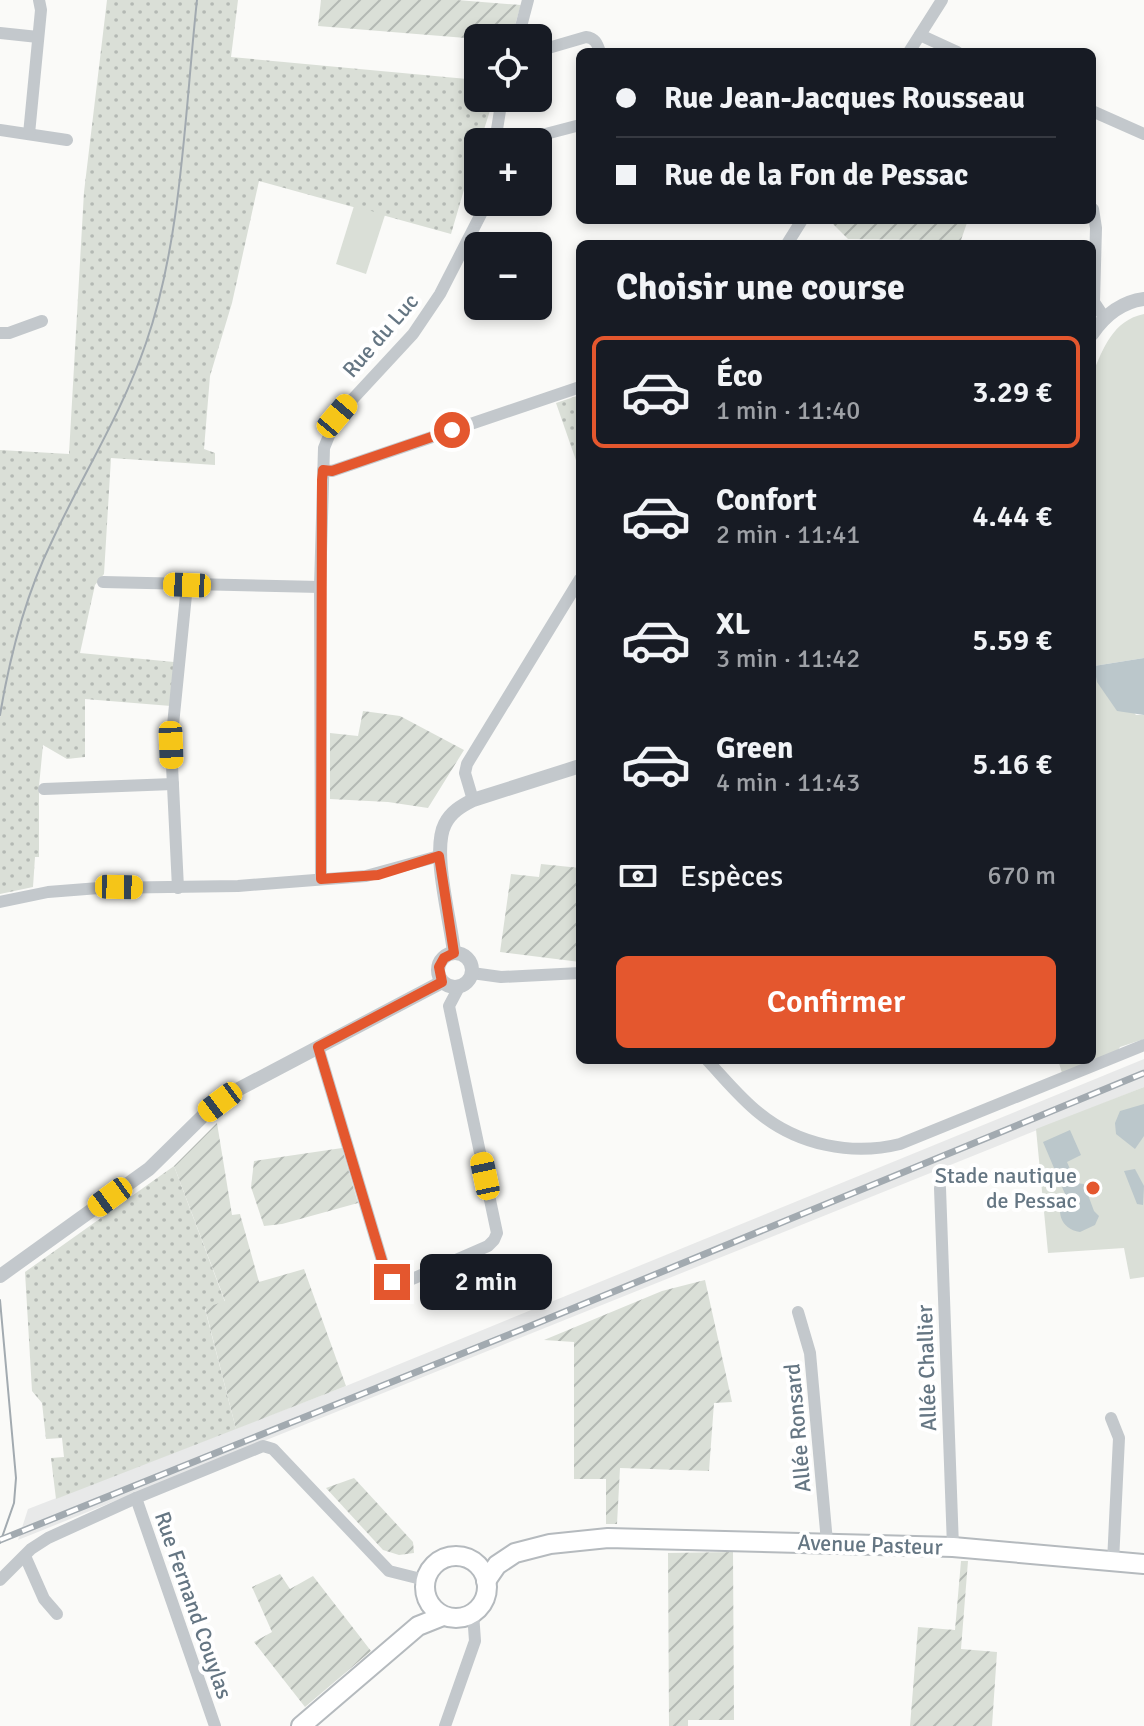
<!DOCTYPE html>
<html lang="fr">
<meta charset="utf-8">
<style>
body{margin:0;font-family:Signika,sans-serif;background:#242831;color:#f1f3f6;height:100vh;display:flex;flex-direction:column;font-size:30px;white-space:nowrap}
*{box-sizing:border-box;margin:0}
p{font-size:26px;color:#9ea1a6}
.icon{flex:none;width:44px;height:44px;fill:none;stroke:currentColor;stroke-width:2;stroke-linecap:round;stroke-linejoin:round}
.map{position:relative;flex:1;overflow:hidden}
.details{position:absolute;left:576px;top:240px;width:520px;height:824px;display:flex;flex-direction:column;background:#171b24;border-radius:12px;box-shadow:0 4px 12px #0003}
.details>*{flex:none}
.hud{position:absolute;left:576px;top:48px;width:520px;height:176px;border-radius:12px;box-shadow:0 4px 12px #0003;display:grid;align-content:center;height:176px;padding:0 40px;background:#171b24}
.controls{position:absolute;left:464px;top:24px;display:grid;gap:16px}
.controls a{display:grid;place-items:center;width:88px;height:88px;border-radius:12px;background:#171b24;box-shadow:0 4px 12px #0003;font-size:40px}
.end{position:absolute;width:36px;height:36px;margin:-18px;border:10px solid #e4572e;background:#fff;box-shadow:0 0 0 4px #fff}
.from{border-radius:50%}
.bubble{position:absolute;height:56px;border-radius:12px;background:#171b24;box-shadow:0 4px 12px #0003;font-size:26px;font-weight:600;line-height:56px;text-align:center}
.car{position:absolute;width:24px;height:48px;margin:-24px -12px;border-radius:10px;box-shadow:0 0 6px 2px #0007;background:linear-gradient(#f5c518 24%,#345 0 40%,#f5c518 0 76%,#345 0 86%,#f5c518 0)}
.hud b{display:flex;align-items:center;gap:28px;height:76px;font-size:30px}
.hud b+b{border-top:2px solid #363941}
.hud i{width:20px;height:20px;background:#f1f3f6}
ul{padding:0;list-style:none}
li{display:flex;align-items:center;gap:24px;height:112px;margin:0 16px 12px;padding:0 24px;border:4px solid transparent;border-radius:12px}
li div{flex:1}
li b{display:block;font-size:30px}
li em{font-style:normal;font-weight:600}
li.current{border-color:#e4572e}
li>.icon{width:72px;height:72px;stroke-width:1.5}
h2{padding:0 40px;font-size:36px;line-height:96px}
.pay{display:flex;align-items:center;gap:20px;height:88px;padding:0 40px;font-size:30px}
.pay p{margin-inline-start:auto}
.primary-button{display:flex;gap:16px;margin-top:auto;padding:16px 40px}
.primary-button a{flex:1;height:92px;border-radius:12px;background:#e4572e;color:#fff;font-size:32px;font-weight:600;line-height:92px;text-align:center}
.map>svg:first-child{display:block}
.built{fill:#e8e9e9}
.grass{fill:url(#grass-dots)}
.park{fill:#dadfd7}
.garden{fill:url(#garden-furrows)}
.water{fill:#bbc7cb}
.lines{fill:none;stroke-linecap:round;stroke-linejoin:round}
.primary-casing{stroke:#b5babe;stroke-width:22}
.minor{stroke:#c3c8cc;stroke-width:12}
.tertiary{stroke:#c3c8cc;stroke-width:14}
.primary{stroke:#fff;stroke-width:18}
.tram{stroke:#a2aab0;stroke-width:2}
.rail-casing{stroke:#a2aab0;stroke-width:7}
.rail{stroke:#fff;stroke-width:4;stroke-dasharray:12;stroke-linecap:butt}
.route{stroke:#e4572e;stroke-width:10}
.poi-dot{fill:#e4572e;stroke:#fff;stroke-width:3}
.labels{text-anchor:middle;stroke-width:8;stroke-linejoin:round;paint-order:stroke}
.street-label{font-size:22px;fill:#657683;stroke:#fff}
.poi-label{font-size:22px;fill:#657683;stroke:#fff;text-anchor:end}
</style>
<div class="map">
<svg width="1144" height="1726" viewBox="0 0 1144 1726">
<defs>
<pattern id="grass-dots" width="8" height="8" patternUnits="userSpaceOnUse" patternTransform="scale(2)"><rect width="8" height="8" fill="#dadfd7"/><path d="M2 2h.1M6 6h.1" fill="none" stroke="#b4b9b4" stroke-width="1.8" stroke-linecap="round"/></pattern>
<pattern id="garden-furrows" width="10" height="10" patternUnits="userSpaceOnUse" patternTransform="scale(2)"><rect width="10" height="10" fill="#dadfd7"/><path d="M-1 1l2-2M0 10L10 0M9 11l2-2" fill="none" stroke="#b4b9b4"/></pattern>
</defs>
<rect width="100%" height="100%" fill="#fafaf8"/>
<polygon class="built" points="1144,1059 1144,1087 18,1540 28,1509 346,1386"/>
<g class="grass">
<polygon points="107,0 238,0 231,57 478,80 478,98 494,98 480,142 478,142 451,234 259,181 232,303 210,376 204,449 215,453 215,465 111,458 104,574 95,585 80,653 174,662 171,706 85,699 85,757 67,759 43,745 39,786 39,857 35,857 33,887 0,894 0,450 69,454 84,192"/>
<polygon points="580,395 580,468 579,469 556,403"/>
<polygon points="174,1166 225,1302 205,1309 236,1429 56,1499 51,1458 64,1457 62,1438 46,1439 42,1403 32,1391 25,1272"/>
</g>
<g class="park">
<polygon points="354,206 385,215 366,274 336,264"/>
<path d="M1144,314V658L1094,666L1136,715H1144V1039L1120,1047L1118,1050L1062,1073L1058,1060H1092V375C1103,349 1113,320 1144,314Z"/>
<polygon points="1144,1087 1144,1277 1130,1279 1124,1248 1048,1253 1036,1129"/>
</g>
<g class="garden">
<polygon points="321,0 457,0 521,5 511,38 478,39 318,26"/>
<polygon points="829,220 968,220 961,240 945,240 848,239"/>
<polygon points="363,711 400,716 464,750 428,808 388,802 330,799 330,733 358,736"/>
<polygon points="541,864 580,868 580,962 500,952 511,874 539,877"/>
<polygon points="217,1123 232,1215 240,1214 259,1282 304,1269 346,1386 236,1429 205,1308 225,1301 174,1166"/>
<polygon points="342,1148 358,1203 282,1224 264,1226 251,1187 254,1161"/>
<polygon points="705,1280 732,1402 714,1403 709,1471 620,1468 617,1524 606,1524 606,1479 574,1479 574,1342 544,1340 662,1291"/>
<polygon points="354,1478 413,1542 414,1553 399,1555 383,1550 326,1488"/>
<polygon points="733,1552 734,1720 688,1720 688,1726 669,1726 668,1553"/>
<polygon points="961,1561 968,1561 961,1649 997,1652 992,1726 910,1726 918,1627 955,1630"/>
<polygon points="280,1574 290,1589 313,1576 371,1651 305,1707 254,1642 272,1632 252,1587"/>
</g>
<g class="water">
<polygon points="1144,658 1144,715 1117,711 1097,682 1094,666"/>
<polygon points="1144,1104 1144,1136 1135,1149 1116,1134 1115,1123 1120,1111"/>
<path d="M1070,1130L1081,1155L1067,1162L1076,1183L1084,1184L1094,1211L1099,1216L1095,1225L1080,1232C1060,1229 1055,1210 1065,1194L1043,1142Z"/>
<polygon points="1135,1169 1144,1186 1143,1205 1137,1204 1124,1171"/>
</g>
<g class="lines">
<defs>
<g id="primary">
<circle cx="456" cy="1587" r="31"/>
<polyline points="486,1581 497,1565 515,1553 550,1544 608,1538 953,1547 1144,1564"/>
<polyline points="301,1726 418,1626 443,1616"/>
</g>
</defs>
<use href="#primary" class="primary-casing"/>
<g class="minor">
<polyline points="0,33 38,37"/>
<polyline points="920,35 957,52"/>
<polyline points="518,38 528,0"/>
<path d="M538,51L586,37C595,38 597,43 600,52"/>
<polyline points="909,52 942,0"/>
<polyline points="1092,111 1144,134"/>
<polyline points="0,130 67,140"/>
<polyline points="29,134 41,10 39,0"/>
<polyline points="495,142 502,98"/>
<polyline points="515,142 580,125"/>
<polyline points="1093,209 1096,228 1094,302 1104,317"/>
<polyline points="787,244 802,220"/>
<polyline points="0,333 9,333 42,321"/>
<polyline points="323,470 332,471 580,387"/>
<polyline points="103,582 320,587"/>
<polyline points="44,789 173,784"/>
<polyline points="473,800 465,773 467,764 580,579"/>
<polyline points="321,879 320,587 324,448 337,416 413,334 440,294 481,214 483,202"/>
<polyline points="178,888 171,745 187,585"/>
<polyline points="0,902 48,892 99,888 238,886 366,876 439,856"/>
<polyline points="472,973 501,977 580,973"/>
<polyline points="318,1047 386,1274 392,1282 403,1283 488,1246 494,1240 497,1233 449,1006 459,987"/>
<path d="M707,1060C724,1078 740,1098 759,1113C798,1145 852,1156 900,1144L1144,1045"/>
<polyline points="940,1188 953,1547"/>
<polyline points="798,1312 810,1353 827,1542"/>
<polyline points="1111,1418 1119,1438 1113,1562"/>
<polyline points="136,1498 215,1726"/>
<polyline points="25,1556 44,1599 57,1614"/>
<polyline points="0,1580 31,1549 48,1538 136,1498 263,1446 273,1449 389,1571 425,1580"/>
<polyline points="445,1726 475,1641 473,1613"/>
</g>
<g class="tertiary">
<path d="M1092,334C1105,315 1121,302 1144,299"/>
<path d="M454,953C451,921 431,851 445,824C451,812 461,806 473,800L580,766"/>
<circle cx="455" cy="970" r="17"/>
<polyline points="0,1276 149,1169 204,1115 237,1090 442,982"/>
</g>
<use href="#primary" class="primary"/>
<g class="tram">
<path d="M0,715C10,655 25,596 52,541C83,474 122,413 146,343C182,240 185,109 197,0"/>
<polyline points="0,1300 16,1478 14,1503 0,1543"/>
</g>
<defs>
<polyline id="rail" points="0,1540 523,1329 1144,1073"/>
</defs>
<use href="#rail" class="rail-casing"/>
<use href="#rail" class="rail"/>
</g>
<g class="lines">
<polyline class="route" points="392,1282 386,1274 318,1047 442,982 439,967 444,958 454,953 439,856 378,875 321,879 322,480 323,470 332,471 452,430"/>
</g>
<circle class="poi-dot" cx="1093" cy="1188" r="8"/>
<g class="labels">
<g class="street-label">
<text transform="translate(380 335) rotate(-49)" y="8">Rue du Luc</text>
<text transform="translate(926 1368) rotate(-92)" y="8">Allée Challier</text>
<text transform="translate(797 1428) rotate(-95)" y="8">Allée Ronsard</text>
<text transform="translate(870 1544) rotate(2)" y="8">Avenue Pasteur</text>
<text transform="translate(194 1605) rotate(71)" y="8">Rue Fernand Couylas</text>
</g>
<g class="poi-label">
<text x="1077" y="1183">Stade nautique<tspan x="1077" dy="25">de Pessac</tspan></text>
</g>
</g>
</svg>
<div class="controls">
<a><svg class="icon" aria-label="locate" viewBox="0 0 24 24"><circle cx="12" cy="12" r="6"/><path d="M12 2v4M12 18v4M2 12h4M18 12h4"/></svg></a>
<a>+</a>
<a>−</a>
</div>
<i class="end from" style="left:452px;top:430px"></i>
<i class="end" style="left:392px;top:1282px"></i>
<div class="bubble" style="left:420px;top:1254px;width:132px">2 min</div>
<i class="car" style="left:337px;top:416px;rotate:40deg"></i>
<i class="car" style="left:187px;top:585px;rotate:272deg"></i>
<i class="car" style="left:171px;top:745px;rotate:178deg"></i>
<i class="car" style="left:119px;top:887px;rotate:91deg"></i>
<i class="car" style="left:220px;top:1102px;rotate:233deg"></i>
<i class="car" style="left:485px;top:1176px;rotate:348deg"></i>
<i class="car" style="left:110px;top:1197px;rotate:234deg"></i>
<div class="hud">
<b><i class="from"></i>Rue Jean-Jacques Rousseau</b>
<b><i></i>Rue de la Fon de Pessac</b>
</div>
<section class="details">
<h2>Choisir une course</h2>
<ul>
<li class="current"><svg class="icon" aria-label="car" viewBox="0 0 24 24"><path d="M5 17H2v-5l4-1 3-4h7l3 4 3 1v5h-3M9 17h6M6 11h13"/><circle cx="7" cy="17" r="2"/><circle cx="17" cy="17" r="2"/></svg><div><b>Éco</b><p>1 min · 11:40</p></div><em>3.29 €</em></li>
<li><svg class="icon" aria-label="car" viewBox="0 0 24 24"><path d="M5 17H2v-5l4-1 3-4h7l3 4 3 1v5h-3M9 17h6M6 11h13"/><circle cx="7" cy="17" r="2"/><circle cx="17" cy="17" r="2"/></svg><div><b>Confort</b><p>2 min · 11:41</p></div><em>4.44 €</em></li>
<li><svg class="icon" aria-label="car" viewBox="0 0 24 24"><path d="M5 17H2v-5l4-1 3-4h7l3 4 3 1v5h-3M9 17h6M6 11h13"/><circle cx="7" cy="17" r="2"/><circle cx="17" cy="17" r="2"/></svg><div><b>XL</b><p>3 min · 11:42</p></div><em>5.59 €</em></li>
<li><svg class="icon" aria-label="car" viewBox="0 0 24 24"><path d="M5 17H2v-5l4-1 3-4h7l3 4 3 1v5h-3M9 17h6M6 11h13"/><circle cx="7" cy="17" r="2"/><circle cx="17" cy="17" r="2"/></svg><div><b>Green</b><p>4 min · 11:43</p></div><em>5.16 €</em></li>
</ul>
<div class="pay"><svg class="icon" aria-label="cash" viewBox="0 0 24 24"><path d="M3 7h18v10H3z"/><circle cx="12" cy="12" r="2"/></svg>Espèces<p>670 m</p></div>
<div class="primary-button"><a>Confirmer</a></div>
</section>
</div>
